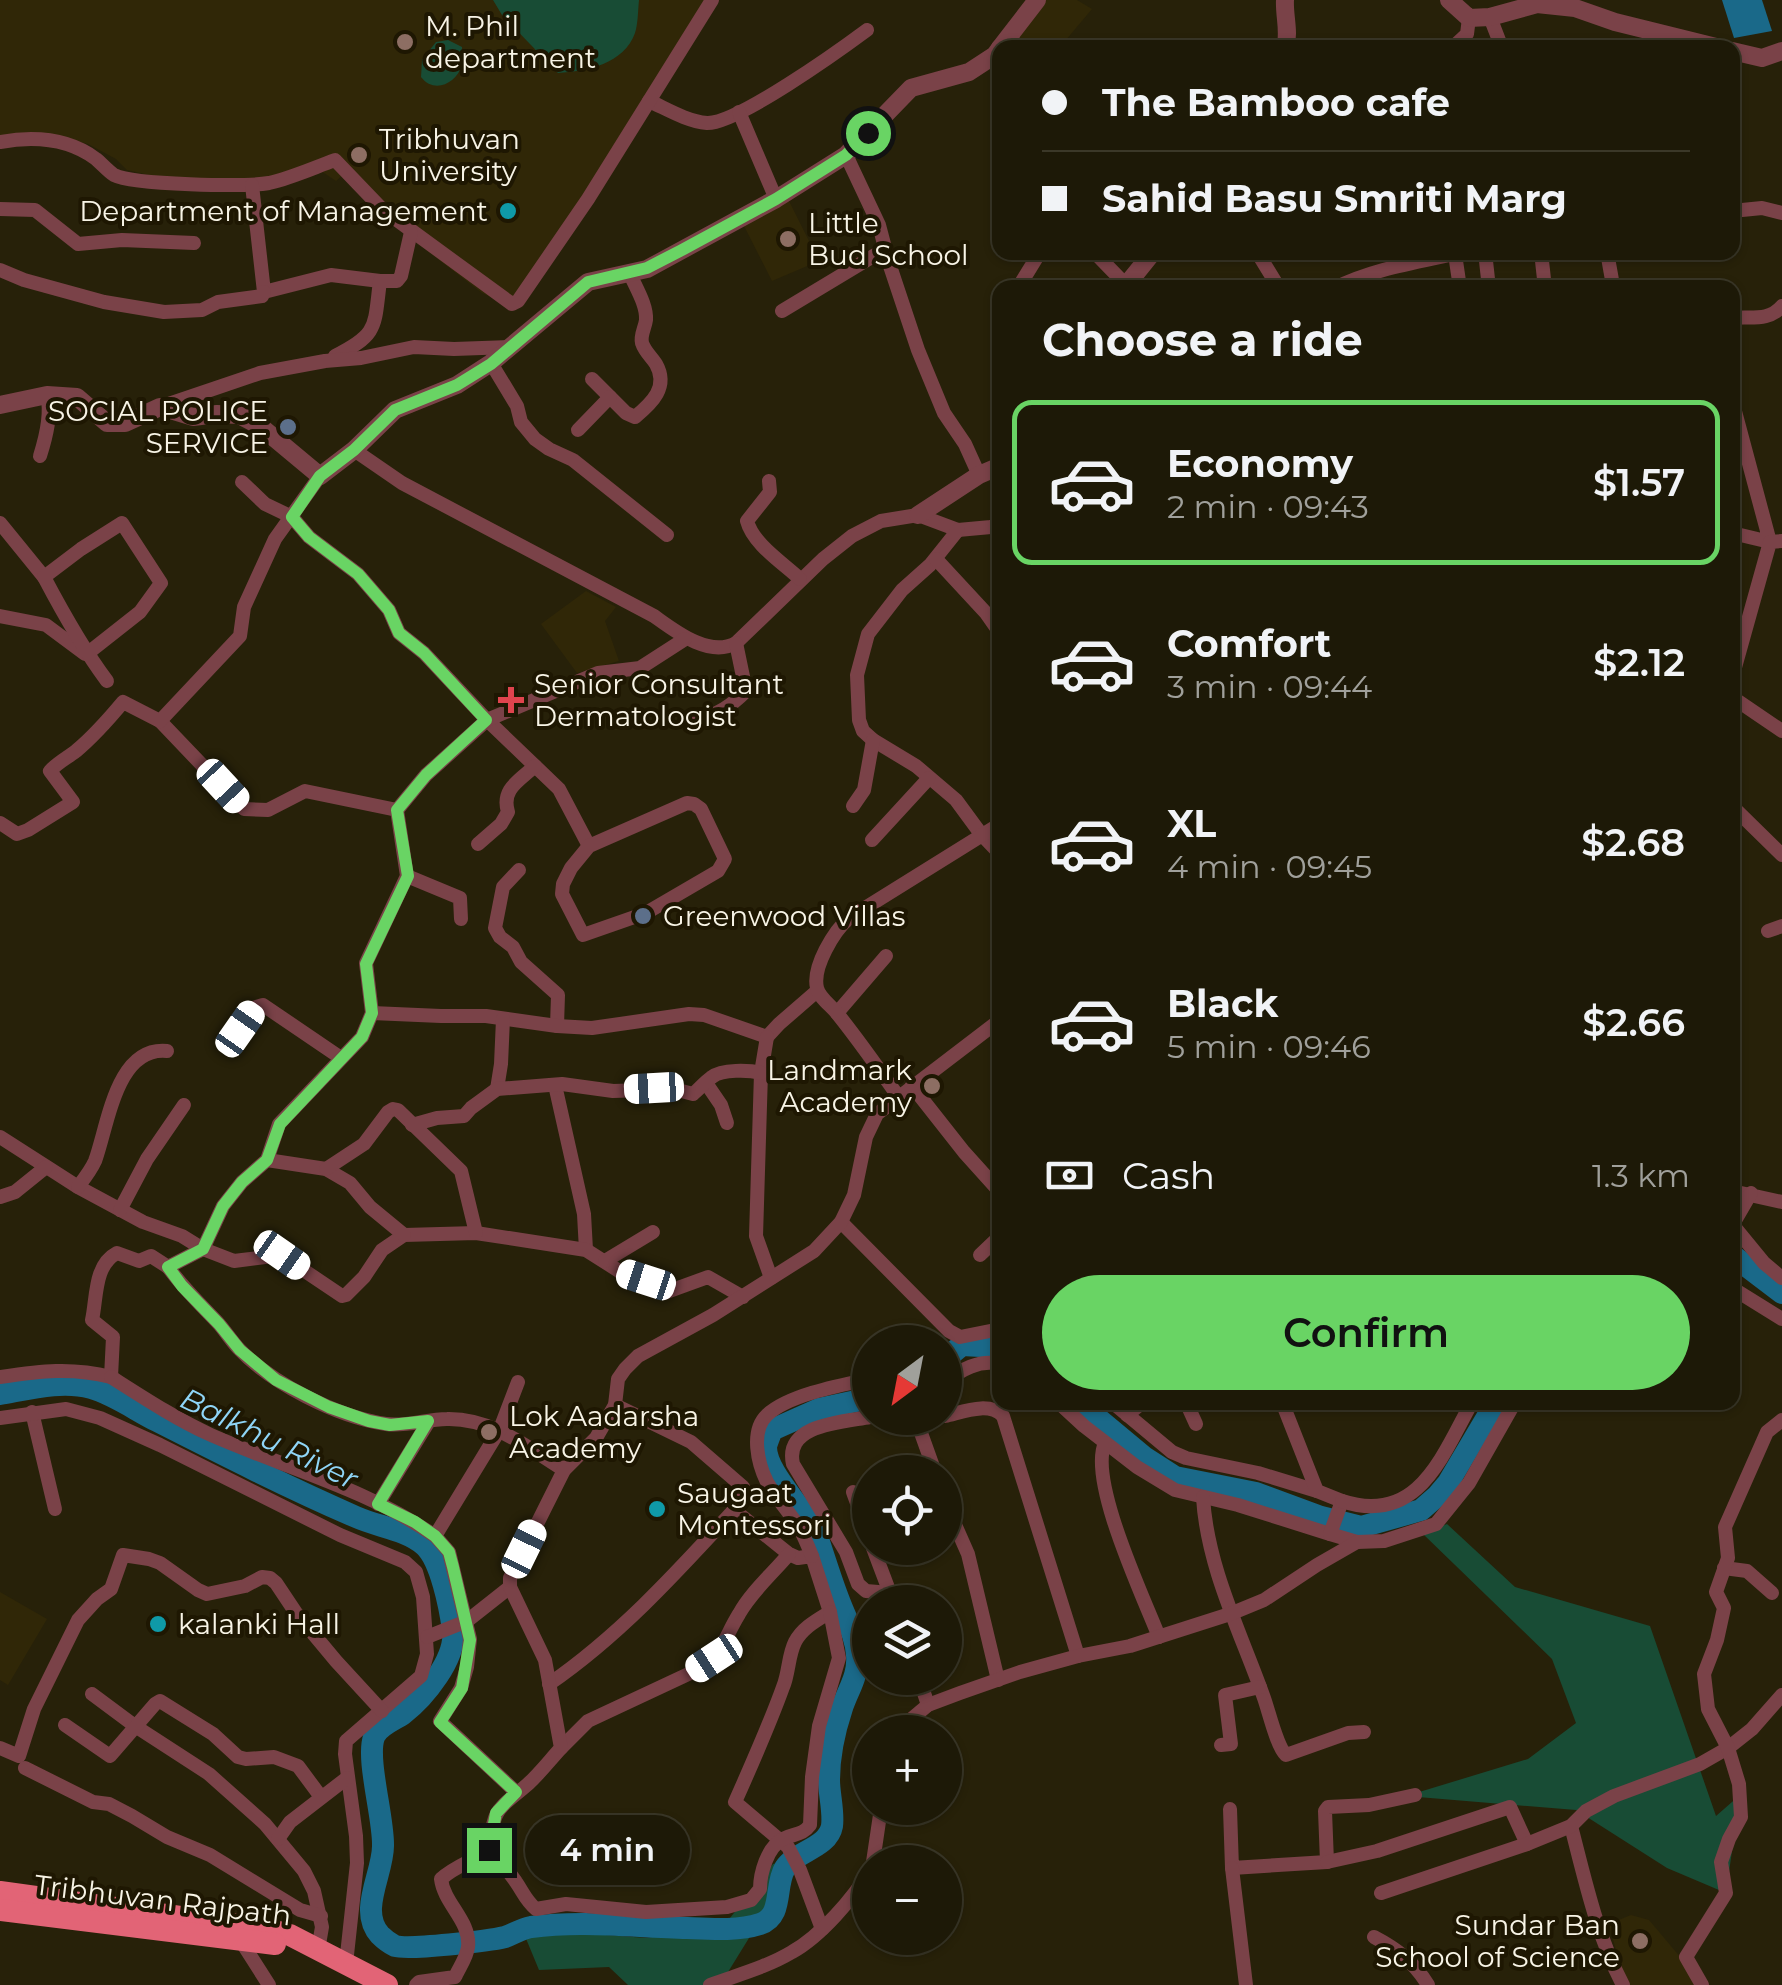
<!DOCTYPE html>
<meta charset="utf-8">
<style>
body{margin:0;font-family:Montserrat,sans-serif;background:#252211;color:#f1f3f6;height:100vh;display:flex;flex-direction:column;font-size:38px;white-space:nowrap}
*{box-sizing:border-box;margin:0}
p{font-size:32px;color:#a0a09b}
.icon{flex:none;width:55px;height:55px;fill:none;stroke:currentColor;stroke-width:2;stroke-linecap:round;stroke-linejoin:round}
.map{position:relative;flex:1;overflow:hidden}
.sheet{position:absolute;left:992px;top:280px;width:748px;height:1130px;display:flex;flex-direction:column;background:#1d1907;border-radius:20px;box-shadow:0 2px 8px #0004,0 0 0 2px #3b3828}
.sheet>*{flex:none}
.top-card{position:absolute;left:992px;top:40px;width:748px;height:220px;border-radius:20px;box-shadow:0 2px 8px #0004,0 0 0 2px #3b3828;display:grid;align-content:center;height:220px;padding:0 50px;background:#1d1907}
.needle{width:65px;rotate:212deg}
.fabs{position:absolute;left:852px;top:1325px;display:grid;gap:20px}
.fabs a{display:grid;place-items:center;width:110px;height:110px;border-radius:50%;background:#1d1907;box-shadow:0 2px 8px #0004,0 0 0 2px #3b3828;font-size:50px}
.end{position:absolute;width:45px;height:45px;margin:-22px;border:12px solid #69d464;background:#111;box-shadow:0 0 0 5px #111}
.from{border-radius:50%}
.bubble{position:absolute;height:70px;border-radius:35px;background:#1d1907;box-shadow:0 2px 8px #0004,0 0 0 2px #3b3828;font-size:32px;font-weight:600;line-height:70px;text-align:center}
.car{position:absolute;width:30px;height:60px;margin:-30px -15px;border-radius:12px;box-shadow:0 0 8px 2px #0007;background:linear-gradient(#fff 24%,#345 0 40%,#fff 0 76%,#345 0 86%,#fff 0)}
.top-card b{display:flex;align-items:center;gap:35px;height:95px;font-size:38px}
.top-card b+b{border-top:2px solid #3b3828}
.top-card i{width:25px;height:25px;background:#f1f3f6}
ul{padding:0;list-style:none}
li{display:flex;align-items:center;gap:30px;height:165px;margin:0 20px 15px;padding:0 30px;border:5px solid transparent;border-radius:20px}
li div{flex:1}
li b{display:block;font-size:38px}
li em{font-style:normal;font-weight:600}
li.selected{border-color:#69d464}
li>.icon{width:90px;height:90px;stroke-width:1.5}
h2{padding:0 50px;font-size:45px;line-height:120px}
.pay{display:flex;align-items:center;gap:25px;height:110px;padding:0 50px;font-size:38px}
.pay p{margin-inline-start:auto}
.cta{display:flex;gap:20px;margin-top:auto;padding:20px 50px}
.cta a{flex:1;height:115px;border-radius:60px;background:#69d464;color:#111;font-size:40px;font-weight:600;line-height:115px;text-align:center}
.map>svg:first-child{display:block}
.built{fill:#302707}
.green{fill:#184c35}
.water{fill:#1a6989}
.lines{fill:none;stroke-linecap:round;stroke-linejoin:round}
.river{stroke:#1a6989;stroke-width:22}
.minor{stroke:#7a4248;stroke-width:14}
.tertiary{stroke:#7a4248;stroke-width:18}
.trunk{stroke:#e26476;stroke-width:22}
.route{stroke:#69d464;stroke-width:12}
.education-dot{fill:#8d6e63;stroke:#1e1702;stroke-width:4}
.culture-dot{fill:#0f9aa8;stroke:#1e1702;stroke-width:4}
.service-dot{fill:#5c6f8a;stroke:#1e1702;stroke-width:4}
.health-dot{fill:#e0444e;stroke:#1e1702;stroke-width:4}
.labels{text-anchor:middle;stroke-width:8;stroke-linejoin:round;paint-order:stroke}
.poi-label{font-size:28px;fill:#f8f4e6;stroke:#1e1702;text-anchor:start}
.street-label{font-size:28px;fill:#f8f4e6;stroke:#1e1702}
.water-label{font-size:30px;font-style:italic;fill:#8fd5f7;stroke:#1e1702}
</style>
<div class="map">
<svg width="1782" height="1985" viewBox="0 0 1782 1985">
<rect width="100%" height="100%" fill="#272109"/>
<g class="built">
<polygon points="0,0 707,0 533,276 509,306 482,293 404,233 344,174 336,181 312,165 279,177 171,180 127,170 116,159 88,144 54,135 0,138"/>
<polygon points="1045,0 1077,0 1092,9 1060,47 1027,47 1015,35"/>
<polygon points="789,201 819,261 772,281 743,224"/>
<polygon points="586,591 616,607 605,621 619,661 577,673 541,624"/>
<polygon points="0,1592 47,1619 8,1685 0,1680"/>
<polygon points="1631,1915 1649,1920 1681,1958 1697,1985 1625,1985 1609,1924"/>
</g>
<g class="green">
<path d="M493,0H639C638,10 638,24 635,33C624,64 587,71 558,73L502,15Z"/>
<path d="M448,40L462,47C462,48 462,64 462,65C456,84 434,94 421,77L422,60L436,42Z"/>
<polygon points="1447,1524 1515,1587 1650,1626 1716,1816 1740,1795 1726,1893 1667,1868 1576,1810 1406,1796 1528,1759 1576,1723 1552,1659 1423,1534"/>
<polygon points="799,1857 720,1985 628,1985 609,1967 539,1970 522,1929 647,1938 726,1923 773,1864"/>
</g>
<polygon class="water" points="1722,0 1762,0 1772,31 1734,38"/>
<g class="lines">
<g class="river">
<polyline points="1732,1255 1782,1293"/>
<polyline points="945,1359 962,1345 1000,1347"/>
<path d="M0,1394C29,1389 62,1380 91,1388C115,1395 135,1410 157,1421C222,1454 289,1488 356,1517C378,1527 405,1529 424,1545C441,1560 450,1608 453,1630C457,1658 424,1698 403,1714C394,1720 378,1726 374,1737C366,1759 384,1819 383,1846C383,1874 358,1911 380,1935C383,1938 391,1944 395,1946C409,1950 489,1941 505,1937C514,1934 520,1929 531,1927C582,1920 635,1927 687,1928C711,1929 738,1931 760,1924C784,1916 774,1886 785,1868C796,1851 828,1848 832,1826C834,1812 829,1794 829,1780C829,1757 835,1729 842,1708C848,1690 859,1675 857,1655C856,1637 847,1621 840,1603C832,1583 826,1563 819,1542C809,1511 766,1475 766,1447C766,1445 771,1432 772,1430L819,1409L870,1398"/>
<polyline points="1078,1402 1144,1457 1175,1477 1256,1493 1321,1517 1361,1527 1421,1510 1437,1496 1448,1483 1496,1402"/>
</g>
<g class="minor">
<polyline points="1490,17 1502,48"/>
<polyline points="1009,36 1019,48"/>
<polyline points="1452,48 1467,34 1469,18"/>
<path d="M649,101C667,109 686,121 707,123C737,124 840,50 867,30"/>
<polyline points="739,112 776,199"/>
<path d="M0,142C34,136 68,138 96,159C102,164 108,171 114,175C133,185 246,187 269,183C291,178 313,168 335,160L382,209L512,304L518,301L588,199L712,0"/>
<polyline points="846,155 879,225 889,263 918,350 944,413 965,444 979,475"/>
<polyline points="252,185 264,292 331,275 380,281"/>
<polyline points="0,209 35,210 78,244 122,240 194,243"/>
<polyline points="1732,211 1762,208 1782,213"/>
<polyline points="1094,252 1126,285"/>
<polyline points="1257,252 1279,288"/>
<polyline points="1485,252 1489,288"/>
<polyline points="1541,252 1545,288"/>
<polyline points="1607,252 1612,280"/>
<polyline points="1455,254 1460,288"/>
<polyline points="0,270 24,280 104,302 164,312 202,310 218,302 262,296 264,292"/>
<polyline points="1018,288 1040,252"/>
<path d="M1335,288C1375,268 1420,262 1463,252"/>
<polyline points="782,311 885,249"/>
<path d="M1732,318C1751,316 1768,322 1782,306"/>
<path d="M335,356C379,334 374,327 380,281H397L401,276L411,232"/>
<polyline points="491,363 517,406 521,422 535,439 549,449 573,460 667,535"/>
<path d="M592,379L626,413L635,417C652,403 669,387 656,364C651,356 645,352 642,343C640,335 645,328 646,320C647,305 636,288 630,274"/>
<polyline points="1732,400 1770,542 1732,533"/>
<polyline points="160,407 260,373 325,361 361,358 414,347 454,349 511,347"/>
<polyline points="578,430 610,397"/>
<path d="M354,450L402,483L654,616C675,631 709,658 736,643L823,559L852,536L881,521L918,515L958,530L991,527L1000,524"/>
<path d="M40,456C46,437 52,414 47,395"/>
<path d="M769,481L770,492L747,521C753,544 783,563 800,579"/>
<polyline points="242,482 265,504 292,517 309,537 358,574 389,610 399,633 424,653 487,720 559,789 589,846"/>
<polyline points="0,523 44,577"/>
<polyline points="958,530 930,565 902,590 868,634 857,675 859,720 863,731 873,740 916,766 956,800 981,834 1000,854"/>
<polyline points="936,559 986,613 1000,633"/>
<polyline points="0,616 46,625 85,654"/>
<path d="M88,653L140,612L161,583L122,523L81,549L44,577C63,613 83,649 107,681"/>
<polyline points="1732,678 1770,542 1782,541"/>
<polyline points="1732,697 1782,731"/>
<path d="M698,719C718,715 732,705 746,691L736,643"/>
<polyline points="160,721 244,809 268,810 305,791 397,810"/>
<polygon points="687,803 694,804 701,809 725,859 718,871 646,913 583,935 562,894 563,884 571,868 589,846"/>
<polyline points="853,806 864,790 873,740"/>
<polyline points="1732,806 1782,855"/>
<path d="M0,823L17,834L28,830L73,802L50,771C57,763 67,758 76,751C94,736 108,720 123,702L160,721L240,636L244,607L275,539L320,476"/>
<polyline points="872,840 929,778"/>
<path d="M478,844L501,824L508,812C501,789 519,781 535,766"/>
<polyline points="519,870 503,887 495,928 500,937 513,947 521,962 558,995 557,1026"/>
<polyline points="407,876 460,898 461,919"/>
<polyline points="1768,931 1782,926"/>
<polyline points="372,1013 441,1016 486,1016 557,1026 592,1028 689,1014 704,1015 767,1037 779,1024 817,991"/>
<polyline points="837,1013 886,956"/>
<polyline points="240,1029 256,1007 263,1005 341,1058"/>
<polyline points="767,1037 761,1073 756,1236 771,1278"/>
<polyline points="706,1083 721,1105 727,1123"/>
<polyline points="555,1085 584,1214 586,1250"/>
<polyline points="912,1086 964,1152 1000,1192"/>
<polyline points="497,1089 501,1064 503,1019"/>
<path d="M898,1096C878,1068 858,1039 836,1012C830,1005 819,997 817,988C812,967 834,931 849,918L1000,824"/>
<path d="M412,1125L437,1118L464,1116L471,1108L497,1089L562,1084L613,1091L674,1089L693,1094C699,1089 705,1082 712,1077C722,1069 749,1070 761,1073"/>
<polyline points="0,1137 78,1187 143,1222 182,1236 203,1249 234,1261 281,1255 342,1296 346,1295 364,1277 382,1250 404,1235 476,1233 586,1250 619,1271 646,1280 664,1293 708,1277 743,1297"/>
<polyline points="267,1160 326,1169 350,1183 370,1207 404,1235"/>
<polyline points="326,1169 364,1144 388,1112 393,1109 398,1110 461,1171 476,1233"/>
<path d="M78,1187C84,1179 91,1170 95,1161C108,1126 116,1046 167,1051"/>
<polyline points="1732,1191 1782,1202"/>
<polyline points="0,1197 15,1192 46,1167"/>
<polyline points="120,1210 147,1159 184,1105"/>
<polyline points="841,1222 949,1331 960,1337 1000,1329"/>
<polyline points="1732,1224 1764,1263 1782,1278"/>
<polyline points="1733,1224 1751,1193"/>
<polyline points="980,1255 1000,1236"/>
<polyline points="605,1261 653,1232"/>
<path d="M168,1267C183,1288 201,1305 219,1324C225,1331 231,1340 238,1348C271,1383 337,1417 386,1424C405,1427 427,1419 447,1419C492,1418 527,1447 564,1470"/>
<polyline points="1732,1288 1782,1319"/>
<path d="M0,1377C41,1371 71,1367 111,1377L113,1337L92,1320C97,1297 94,1265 117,1253L139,1261L151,1256L168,1267L203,1249L223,1206L242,1182L267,1160L279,1124L362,1037L372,1013L366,963L407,876L397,810L426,775L487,720L598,673L640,668L685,639"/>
<path d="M111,1377C144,1398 176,1419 211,1435C286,1468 367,1489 435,1536"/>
<path d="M945,1382C961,1370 979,1359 1000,1364"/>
<polyline points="1058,1402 1084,1426 1137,1467 1175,1490 1238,1505 1330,1534"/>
<polyline points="1112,1402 1172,1452 1186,1458 1258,1473 1317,1491"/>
<polyline points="1186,1402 1196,1424"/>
<polyline points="1282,1402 1317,1491 1342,1501 1330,1534 1357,1542"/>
<polyline points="32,1412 55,1509"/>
<polyline points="1127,1415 1143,1402"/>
<path d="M945,1416C963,1412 989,1401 1003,1416L1078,1656"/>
<path d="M870,1417C843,1422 784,1424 793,1464L846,1552L858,1584L866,1591L890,1593L893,1602"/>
<polyline points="0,1418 66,1409 100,1418 160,1445 340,1535 405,1562 416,1572 423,1597 427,1654 421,1676 346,1741 345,1754 356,1836 357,1863 346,1964"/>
<polyline points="928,1418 916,1419 935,1472"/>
<path d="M1105,1443C1088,1480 1143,1596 1159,1637"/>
<polyline points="853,1492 870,1539"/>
<path d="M1203,1497C1207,1567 1241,1633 1264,1698C1269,1712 1277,1747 1286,1755L1348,1733L1364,1732"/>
<path d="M1342,1501C1418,1526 1442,1456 1472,1402"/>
<polyline points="945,1502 968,1554 998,1680"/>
<polyline points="378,1504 429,1421"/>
<path d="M734,1510L789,1554L798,1558L812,1556L830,1612C817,1620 802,1628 795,1642C788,1656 789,1673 783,1687C769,1726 752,1764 735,1802L788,1847L800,1870L822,1929"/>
<polyline points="873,1548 890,1593"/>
<path d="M812,1556C808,1546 804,1536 799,1527C789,1512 776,1498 767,1482C758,1464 750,1431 767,1415C788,1395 841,1385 870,1379"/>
<polyline points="1724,1568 1747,1571 1772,1593"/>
<polyline points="427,1637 467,1621 510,1587"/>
<polyline points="919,1678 928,1705"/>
<path d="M549,1684C620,1635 676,1573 734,1510L742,1496L743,1487L691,1442L615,1405"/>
<polyline points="92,1694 135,1726 209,1774 265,1824 304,1871 314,1891 322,1927 318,1950"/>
<polyline points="65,1725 110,1756 155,1704 160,1701 213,1734 238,1757 246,1759 274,1757 298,1766 321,1797"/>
<polyline points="896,1732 928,1705 960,1693 1020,1672 1078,1656 1130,1646 1230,1614 1264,1600 1317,1565 1357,1542 1384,1541 1436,1524 1469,1483 1515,1402"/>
<polyline points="1221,1745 1231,1744 1225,1695 1260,1687"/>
<polyline points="0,1748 19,1756 34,1709 78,1620 97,1599 111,1589 123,1555 149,1559 160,1563 198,1590 207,1594 245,1586 262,1577 270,1578 276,1583 296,1613 336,1661 382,1711"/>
<path d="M561,1748L588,1721L697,1670C725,1651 723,1640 739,1614C751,1592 773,1573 789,1554"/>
<polyline points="25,1768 93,1802 109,1804 132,1816 167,1837 210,1855 300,1910 321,1916"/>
<polyline points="516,1792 440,1721 461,1688 467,1667 470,1639 449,1552 435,1536 500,1429 518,1382"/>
<polyline points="1230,1809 1232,1868 1327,1862 1325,1811 1328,1807 1369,1805 1415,1795"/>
<path d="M1571,1826C1585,1880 1597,1936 1623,1985"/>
<polyline points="278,1839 290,1822 347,1778"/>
<path d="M489,1850C499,1860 508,1870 516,1882C523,1892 526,1901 536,1909L566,1904L646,1912L727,1907L751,1900L760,1889C760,1874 767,1847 783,1839C794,1833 802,1836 810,1825L812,1777L819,1726L839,1658L830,1612"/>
<polyline points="873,1862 881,1808"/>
<polyline points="1327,1862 1377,1851 1510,1807 1527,1844"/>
<polyline points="1232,1868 1246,1985"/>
<polyline points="1381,1893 1527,1844 1571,1826 1586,1811 1614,1796 1700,1764 1728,1748 1752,1729 1782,1695"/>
<path d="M1374,1937C1397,1949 1414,1962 1428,1985"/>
<polyline points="241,1941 269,1985"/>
<path d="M416,1985L419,1982L455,1977C459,1968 467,1957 468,1947C471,1921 444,1904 441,1879C455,1866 473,1861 489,1850C494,1806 497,1811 528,1784C540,1773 550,1760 561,1748L545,1660L510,1587V1578L564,1470L596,1438L615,1405L618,1379L625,1369L638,1356L713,1315L814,1251L841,1222L854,1195L866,1137L877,1114L1000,1020"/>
<path d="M710,1985C737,1975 767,1967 792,1952C821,1936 853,1898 870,1871"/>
<polyline points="1702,1985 1686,1957 1726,1893 1721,1862 1729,1839 1741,1817 1739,1784 1728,1748 1708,1709 1704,1674 1717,1640 1724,1608 1716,1592 1728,1558 1725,1527 1767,1432 1782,1420"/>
</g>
<g class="tertiary">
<polyline points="1449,0 1469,18 1490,17 1537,4 1575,8 1615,22 1720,48"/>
<polyline points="1000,48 1037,0"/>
<path d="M1285,48C1290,32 1284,16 1285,0"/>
<polyline points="1732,51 1762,58 1782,51"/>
<polyline points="1124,288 1153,252"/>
<polyline points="0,405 47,395 77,397 107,423 125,423 160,407 193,417 217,414 239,415 260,426 320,476 354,450 395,410 457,385 491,363 588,282 647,269 776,199 846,155 911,88 969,72 995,55 1000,48"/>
<polyline points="918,515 979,475 1000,466"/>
</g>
<g class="trunk">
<polyline points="0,1892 268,1929 290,1935 387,1985"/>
<polyline points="0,1910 275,1944"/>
</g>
</g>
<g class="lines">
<polyline class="route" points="489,1850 496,1813 516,1792 440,1722 462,1688 470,1640 453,1567 449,1552 435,1536 415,1522 378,1504 428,1421 390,1425 369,1421 329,1407 276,1380 240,1350 219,1324 182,1286 168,1267 203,1249 223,1206 242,1182 267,1160 280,1124 362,1037 372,1013 366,964 408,876 397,810 426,775 486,720 424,653 399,633 389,610 358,574 309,537 292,517 320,476 354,450 395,410 457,385 491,364 588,282 647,268 680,251 776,199 846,155 868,133"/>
</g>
<g class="education-dot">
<circle cx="405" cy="42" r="10"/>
<circle cx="359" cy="155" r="10"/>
<circle cx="788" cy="239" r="10"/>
<circle cx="932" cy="1086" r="10"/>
<circle cx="489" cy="1432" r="10"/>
<circle cx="1640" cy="1941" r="10"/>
</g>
<g class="culture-dot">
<circle cx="508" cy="211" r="10"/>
<circle cx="657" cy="1509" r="10"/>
<circle cx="158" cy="1624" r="10"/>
</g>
<g class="service-dot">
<circle cx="288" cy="427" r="10"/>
<circle cx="643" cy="916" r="10"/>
</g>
<path class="health-dot" d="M506 685h10v10h10v10h-10v10h-10v-10h-10v-10h10z"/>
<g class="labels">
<g class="poi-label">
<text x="425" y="36">M. Phil<tspan x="425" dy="32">department</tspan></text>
<text x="379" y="149">Tribhuvan<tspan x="379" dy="32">University</tspan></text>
<text x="488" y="221" text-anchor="end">Department of Management</text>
<text x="808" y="233">Little<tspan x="808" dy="32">Bud School</tspan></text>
<text x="268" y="421" text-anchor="end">SOCIAL POLICE<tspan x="268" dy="32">SERVICE</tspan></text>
<text x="534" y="694">Senior Consultant<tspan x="534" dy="32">Dermatologist</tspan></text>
<text x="663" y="926">Greenwood Villas</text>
<text x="912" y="1080" text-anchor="end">Landmark<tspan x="912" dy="32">Academy</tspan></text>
<text x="509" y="1426">Lok Aadarsha<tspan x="509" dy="32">Academy</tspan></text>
<text x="677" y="1503">Saugaat<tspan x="677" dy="32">Montessori</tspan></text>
<text x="178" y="1634">kalanki Hall</text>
<text x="1620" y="1935" text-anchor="end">Sundar Ban<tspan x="1620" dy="32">School of Science</tspan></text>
</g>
<g class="street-label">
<text transform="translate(163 1900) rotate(7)" y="10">Tribhuvan Rajpath</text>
</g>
<g class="water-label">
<text transform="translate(269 1439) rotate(26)" y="10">Balkhu River</text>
</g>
</g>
</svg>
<div class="fabs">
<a><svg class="needle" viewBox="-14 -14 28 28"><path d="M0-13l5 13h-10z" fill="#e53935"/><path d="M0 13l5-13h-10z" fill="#a0a09b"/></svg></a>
<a><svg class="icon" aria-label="locate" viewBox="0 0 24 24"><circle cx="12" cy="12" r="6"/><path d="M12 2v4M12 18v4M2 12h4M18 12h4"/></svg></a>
<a><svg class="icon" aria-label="layers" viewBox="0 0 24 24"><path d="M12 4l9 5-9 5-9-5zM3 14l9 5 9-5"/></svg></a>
<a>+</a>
<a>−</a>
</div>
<i class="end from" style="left:868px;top:133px"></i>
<i class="end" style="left:489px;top:1850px"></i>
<div class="bubble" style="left:525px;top:1815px;width:165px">4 min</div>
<i class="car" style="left:223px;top:786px;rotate:137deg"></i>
<i class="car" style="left:240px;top:1029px;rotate:35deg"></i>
<i class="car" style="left:654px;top:1088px;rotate:267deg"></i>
<i class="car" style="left:282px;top:1255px;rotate:125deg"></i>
<i class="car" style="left:646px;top:1280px;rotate:288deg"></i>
<i class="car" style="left:524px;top:1549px;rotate:26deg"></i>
<i class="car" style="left:714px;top:1658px;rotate:237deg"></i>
<div class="top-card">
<b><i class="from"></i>The Bamboo cafe</b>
<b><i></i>Sahid Basu Smriti Marg</b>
</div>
<section class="sheet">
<h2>Choose a ride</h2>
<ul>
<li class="selected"><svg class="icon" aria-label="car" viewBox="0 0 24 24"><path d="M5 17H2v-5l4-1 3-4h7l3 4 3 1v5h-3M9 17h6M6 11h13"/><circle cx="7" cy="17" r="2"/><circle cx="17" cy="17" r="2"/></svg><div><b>Economy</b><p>2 min · 09:43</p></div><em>$1.57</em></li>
<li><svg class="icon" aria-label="car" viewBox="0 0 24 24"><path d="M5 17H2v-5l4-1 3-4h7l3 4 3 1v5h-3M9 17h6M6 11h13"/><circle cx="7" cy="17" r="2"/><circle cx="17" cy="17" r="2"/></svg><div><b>Comfort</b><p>3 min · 09:44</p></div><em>$2.12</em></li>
<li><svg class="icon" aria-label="car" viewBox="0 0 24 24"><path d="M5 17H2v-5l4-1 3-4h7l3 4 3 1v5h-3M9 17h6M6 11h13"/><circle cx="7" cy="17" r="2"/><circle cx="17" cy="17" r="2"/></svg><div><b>XL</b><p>4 min · 09:45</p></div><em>$2.68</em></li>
<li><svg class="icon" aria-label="car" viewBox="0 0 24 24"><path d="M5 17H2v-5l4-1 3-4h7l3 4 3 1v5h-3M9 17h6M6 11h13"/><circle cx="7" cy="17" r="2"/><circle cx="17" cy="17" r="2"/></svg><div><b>Black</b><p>5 min · 09:46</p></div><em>$2.66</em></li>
</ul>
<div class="pay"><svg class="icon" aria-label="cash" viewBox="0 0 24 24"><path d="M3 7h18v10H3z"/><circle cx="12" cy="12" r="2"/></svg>Cash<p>1.3 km</p></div>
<div class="cta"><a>Confirm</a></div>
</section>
</div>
